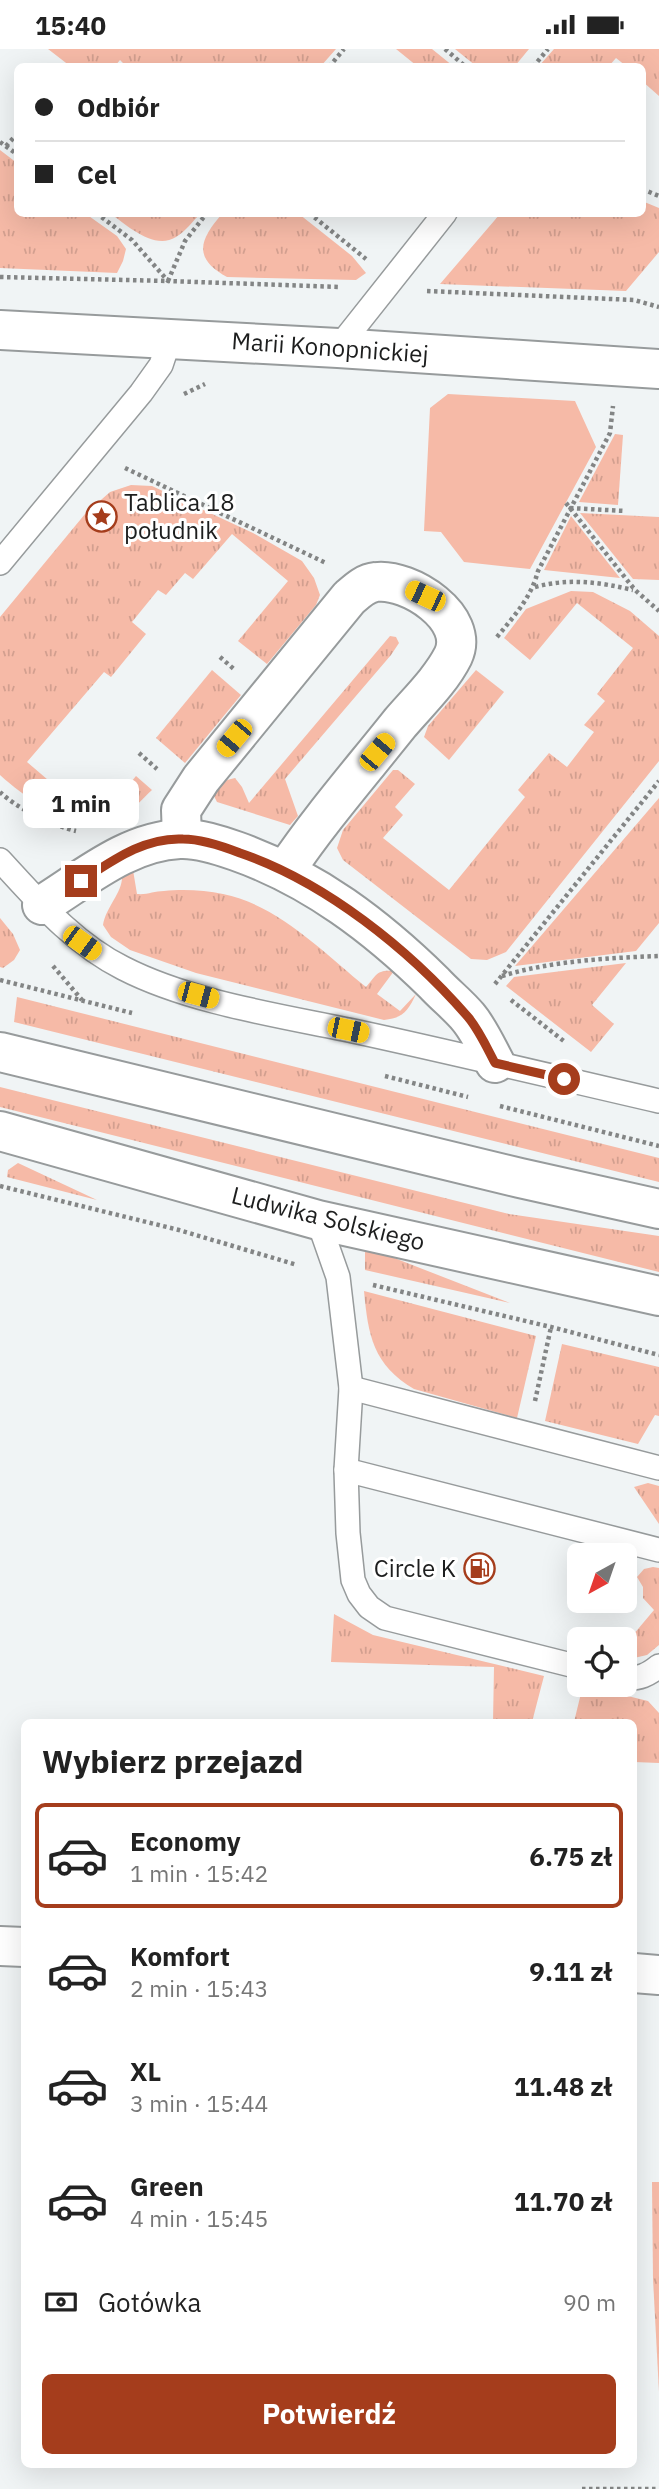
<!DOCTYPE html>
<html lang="pl">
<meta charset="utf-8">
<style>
body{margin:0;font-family:"IBM Plex Sans",sans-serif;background:#f6f6f6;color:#222;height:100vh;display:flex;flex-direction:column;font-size:26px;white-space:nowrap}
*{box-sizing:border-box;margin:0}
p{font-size:23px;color:#767676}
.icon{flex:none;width:38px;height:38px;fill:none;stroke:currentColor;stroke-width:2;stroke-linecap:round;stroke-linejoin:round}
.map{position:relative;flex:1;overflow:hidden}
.sheet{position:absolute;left:21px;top:1670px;width:616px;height:749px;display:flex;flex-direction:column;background:#fff;border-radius:10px;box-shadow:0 7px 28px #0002}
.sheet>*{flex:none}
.guide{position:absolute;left:14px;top:14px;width:632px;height:154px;border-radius:10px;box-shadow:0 7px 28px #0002;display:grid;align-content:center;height:154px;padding:0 21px;background:#fff}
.needle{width:46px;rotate:220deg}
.controls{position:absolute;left:567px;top:1494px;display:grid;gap:14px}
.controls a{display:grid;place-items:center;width:70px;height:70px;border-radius:10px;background:#fff;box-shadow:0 7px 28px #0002;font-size:35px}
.end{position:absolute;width:32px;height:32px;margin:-16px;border:9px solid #a53d1c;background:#fff;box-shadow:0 0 0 4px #fff}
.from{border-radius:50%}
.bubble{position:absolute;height:49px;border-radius:10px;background:#fff;box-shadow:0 7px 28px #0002;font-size:23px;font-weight:800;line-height:49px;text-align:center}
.car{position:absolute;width:21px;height:42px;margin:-21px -10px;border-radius:9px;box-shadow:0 0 5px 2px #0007;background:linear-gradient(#f5c518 24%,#345 0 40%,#f5c518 0 76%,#345 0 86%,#f5c518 0)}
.guide b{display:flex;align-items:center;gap:24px;height:66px;font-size:26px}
.guide b+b{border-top:2px solid #e0e0e0}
.guide i{width:18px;height:18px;background:#222}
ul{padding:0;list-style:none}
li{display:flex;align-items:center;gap:21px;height:105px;margin:0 14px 10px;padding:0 7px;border:4px solid transparent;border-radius:10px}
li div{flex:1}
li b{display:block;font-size:26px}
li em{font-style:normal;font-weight:800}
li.active{border-color:#a53d1c}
li>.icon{width:63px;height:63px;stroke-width:1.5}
h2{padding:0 21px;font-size:32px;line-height:84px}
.pay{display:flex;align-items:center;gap:18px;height:77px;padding:0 21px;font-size:26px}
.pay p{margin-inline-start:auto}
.cta{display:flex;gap:14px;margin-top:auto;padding:14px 21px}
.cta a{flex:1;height:80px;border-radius:10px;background:#a53d1c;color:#fff;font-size:28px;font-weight:800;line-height:80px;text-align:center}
.status{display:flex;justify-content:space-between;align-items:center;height:49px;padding:0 35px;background:#fff;direction:ltr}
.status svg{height:19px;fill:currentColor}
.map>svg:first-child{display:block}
.grass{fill:url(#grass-tufts)}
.green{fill:#f6baa7}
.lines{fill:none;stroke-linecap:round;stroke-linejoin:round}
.lane-casing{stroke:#979b9c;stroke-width:26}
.street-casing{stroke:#979b9c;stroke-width:42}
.secondary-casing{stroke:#979b9c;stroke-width:42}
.path{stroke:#838585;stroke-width:4.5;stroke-dasharray:3.5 3.5;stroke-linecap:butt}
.lane{stroke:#fff;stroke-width:23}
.street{stroke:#fff;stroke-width:38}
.secondary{stroke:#fff;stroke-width:38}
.route{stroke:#a53d1c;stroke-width:9}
.labels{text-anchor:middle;stroke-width:6;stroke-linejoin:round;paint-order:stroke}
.street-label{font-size:24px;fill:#1d1e1e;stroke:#fff}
.poi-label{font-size:24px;fill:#1d1e1e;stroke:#fff;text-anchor:start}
</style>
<div class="status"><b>15:40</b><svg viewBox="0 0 49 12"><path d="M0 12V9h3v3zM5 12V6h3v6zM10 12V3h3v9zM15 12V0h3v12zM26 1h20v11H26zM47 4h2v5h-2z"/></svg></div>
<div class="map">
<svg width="659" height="2440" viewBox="0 0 659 2440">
<defs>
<pattern id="grass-tufts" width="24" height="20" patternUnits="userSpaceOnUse" patternTransform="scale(1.75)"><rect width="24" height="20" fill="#f6baa7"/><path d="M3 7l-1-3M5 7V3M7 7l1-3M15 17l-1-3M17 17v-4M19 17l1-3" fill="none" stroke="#d29f8f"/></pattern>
</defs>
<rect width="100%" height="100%" fill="#f0f4f5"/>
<g class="grass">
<polygon points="48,0 336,0 321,17 127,18 120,11 115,17 70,17"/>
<polygon points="396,0 432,0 453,17 417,17"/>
<polygon points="455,0 529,0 515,17 476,17"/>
<polygon points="554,0 659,0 659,47 642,32 642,18 626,17 616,9 609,17 539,17"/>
<polygon points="0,101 17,114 18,164 86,165 117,187 126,200 123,212 117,224 0,219"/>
<polygon points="642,152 659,159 659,203 626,242 440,235 500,165 642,164"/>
<path d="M111,165H200C193,172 185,183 176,188C154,202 127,176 111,165Z"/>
<path d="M222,165H299L352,207L366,224L356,231L227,228C192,209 200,190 222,165Z"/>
<polygon points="615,385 623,386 618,456 579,453"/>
<path d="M131,436L152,437L253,484L302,512L314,529L320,546L316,556L267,615L238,592L288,532L232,485L193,530L185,524L166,546L158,541L132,573L146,585L111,628L104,623L27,713L89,766L111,744L118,749L136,727L152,741C142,750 131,764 118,768C76,784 30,753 0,726V568L85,465L110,443Z"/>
<polygon points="580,464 659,468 659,531 633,530"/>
<polygon points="571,467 620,529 544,521"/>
<polygon points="571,542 593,543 630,562 659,587 659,712 506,903 487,911 471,910 343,811 337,799 343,781 393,721 398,721 415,735 395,758 403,766 383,789 449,841 525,748 518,741 549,704 567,718 594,683 584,676 605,652 597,645 633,599 577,554 530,611 504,589 526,560"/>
<path d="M390,587L396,588L399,594L391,606L285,730L298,767L290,776L217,753L214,747C219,736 223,731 235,729L242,738L249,754Z"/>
<polygon points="212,621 241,646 185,714 156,689"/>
<polygon points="476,621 504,643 449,711 424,688 428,677"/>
<polygon points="659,749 659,874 636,902 515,917"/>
<path d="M133,821L137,845C147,846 154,842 164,842C182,840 205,841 223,845C278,856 324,904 366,938C376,927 376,920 394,922L377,945L400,962L416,945C408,962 403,969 384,971L196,924L130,901L111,888L103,876C106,858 123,843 122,827Z"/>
<polygon points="0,869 13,885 20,901 14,911 3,919 0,918"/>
<polygon points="626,914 592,956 614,975 591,1003 506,937 514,928"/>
<polygon points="17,948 659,1109 659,1133 14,973"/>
<polygon points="0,1038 509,1165 659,1187 659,1223 0,1058"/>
<polygon points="18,1114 97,1151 7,1128 8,1121"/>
<polygon points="365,1199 384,1205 510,1254 365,1221"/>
<path d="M364,1242L536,1287L517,1369L414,1340C373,1316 368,1286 364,1242Z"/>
<polygon points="562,1295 659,1318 659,1367 655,1366 638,1395 545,1372"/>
<polygon points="648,1434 659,1437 659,1475 634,1438"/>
<polygon points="653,1518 659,1519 659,1596 647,1606 634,1609 623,1583 633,1586 654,1561 643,1549 643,1538 637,1528 644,1520"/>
<polygon points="334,1565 373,1586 544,1627 532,1673 493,1673 494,1618 331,1613"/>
<polygon points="583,1636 648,1652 659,1664 659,1714 634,1713 634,1673 574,1673"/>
<polygon points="652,2133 659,2133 659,2343 653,2230"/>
</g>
<polygon class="green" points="448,345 575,352 596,398 530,520 464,513 441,483 424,482 430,359"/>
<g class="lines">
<defs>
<g id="lane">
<polyline points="338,299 445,164"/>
<polyline points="0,514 141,344 161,316 170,289"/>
<path d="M0,811C37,851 73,894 123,919C191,954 283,967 358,983C459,1005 559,1029 659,1052"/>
<polyline points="318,1171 338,1228 351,1339 346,1421 348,1484 353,1531 359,1545 369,1558 385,1569 579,1618"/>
<polyline points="351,1339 659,1419"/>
<polyline points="346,1421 659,1501"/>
<path d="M625,1629C639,1630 648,1626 659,1617"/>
</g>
<g id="street">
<polyline points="0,281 338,299 659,320"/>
<path d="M182,789L181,761L201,730L349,549C357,542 365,534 376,533C409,529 471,569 453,607C441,631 418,653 400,674C361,723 320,770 285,822"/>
<path d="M42,856C84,830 128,792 180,790C198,789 219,796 236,802C313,829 377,878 434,934C445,946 458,956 468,968C479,981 487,999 495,1014"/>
<polyline points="0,1897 24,1898"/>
<polyline points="634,1924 659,1926"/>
</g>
<g id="secondary">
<polyline points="0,1003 520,1129 659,1160"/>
<polyline points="0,1082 318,1171 659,1247"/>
</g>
</defs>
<use href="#lane" class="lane-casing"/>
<use href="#street" class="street-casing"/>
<use href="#secondary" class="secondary-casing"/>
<g class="path">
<polyline points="445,0 466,18"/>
<polyline points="329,18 344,0"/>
<polyline points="533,18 548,0"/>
<polyline points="0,93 18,106"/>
<polyline points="6,97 18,84"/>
<polyline points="642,140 659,147"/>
<polyline points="96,164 132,191 168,232 341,238"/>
<polyline points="309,164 366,210"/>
<polyline points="0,228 168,232 185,192 207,164"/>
<polyline points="427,242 634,251 659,258"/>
<polyline points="184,345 205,335"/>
<polyline points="125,419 326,514"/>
<polyline points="566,454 635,541 659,562"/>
<polyline points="570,459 625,462"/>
<path d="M535,538C569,529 599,533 633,541"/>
<path d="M497,588C514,567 531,549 538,522L610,384L613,357"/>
<polyline points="220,608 235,621"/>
<polyline points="139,704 157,720"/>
<path d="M0,743C16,759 54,777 76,782"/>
<polyline points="53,917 82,951"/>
<path d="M502,927C551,912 607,909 659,907"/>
<polyline points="0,931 132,964"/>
<polyline points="495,935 659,732"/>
<polyline points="511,951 565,993"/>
<polyline points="385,1027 468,1048"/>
<polyline points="500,1057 659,1097"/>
<polyline points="0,1137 179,1181 297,1216"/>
<polyline points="373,1236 551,1278 659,1306"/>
<polyline points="535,1352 551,1278"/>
<polyline points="582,2440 659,2440"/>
</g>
<use href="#lane" class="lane"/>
<use href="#street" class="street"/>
<use href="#secondary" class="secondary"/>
</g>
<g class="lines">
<path class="route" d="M81,832C112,812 144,788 183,790C202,790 222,797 240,804C325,833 409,900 468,968C479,981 487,999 495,1014L564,1030"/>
</g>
<defs>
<symbol id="sight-ring" viewBox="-11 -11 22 22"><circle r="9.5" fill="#fff" stroke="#a53d1c" stroke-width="1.5"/><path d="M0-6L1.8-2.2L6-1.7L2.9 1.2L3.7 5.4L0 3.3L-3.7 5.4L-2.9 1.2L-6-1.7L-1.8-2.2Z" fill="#a53d1c"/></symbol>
<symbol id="fuel-ring" viewBox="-11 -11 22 22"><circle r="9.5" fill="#fff" stroke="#a53d1c" stroke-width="1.5"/><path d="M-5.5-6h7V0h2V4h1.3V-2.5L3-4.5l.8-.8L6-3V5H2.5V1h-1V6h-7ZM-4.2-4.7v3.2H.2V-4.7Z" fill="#a53d1c"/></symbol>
</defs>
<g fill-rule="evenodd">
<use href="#sight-ring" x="84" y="450" width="35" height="35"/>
<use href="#fuel-ring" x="462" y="1502" width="35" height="35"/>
</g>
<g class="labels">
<g class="street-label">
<text transform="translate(330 299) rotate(4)" y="8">Marii Konopnickiej</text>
<text transform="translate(328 1170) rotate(14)" y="8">Ludwika Solskiego</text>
</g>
<g class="poi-label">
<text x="124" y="462">Tablica 18<tspan x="124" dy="28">południk</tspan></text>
<text x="456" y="1528" text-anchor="end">Circle K</text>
</g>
</g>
</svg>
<div class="controls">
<a><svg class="needle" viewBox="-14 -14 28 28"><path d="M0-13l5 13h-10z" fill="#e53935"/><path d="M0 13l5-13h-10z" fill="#767676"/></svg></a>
<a><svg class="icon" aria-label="locate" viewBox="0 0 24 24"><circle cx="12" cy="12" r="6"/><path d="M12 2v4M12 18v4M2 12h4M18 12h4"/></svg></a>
</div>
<i class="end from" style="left:564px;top:1030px"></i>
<i class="end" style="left:81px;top:832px"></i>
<div class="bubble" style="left:23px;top:730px;width:116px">1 min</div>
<i class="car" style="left:425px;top:547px;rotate:295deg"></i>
<i class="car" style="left:234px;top:689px;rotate:220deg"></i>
<i class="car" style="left:377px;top:703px;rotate:40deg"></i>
<i class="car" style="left:82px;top:894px;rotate:126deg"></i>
<i class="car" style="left:198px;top:946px;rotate:105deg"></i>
<i class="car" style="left:348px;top:981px;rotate:102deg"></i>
<div class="guide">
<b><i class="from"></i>Odbiór</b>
<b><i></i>Cel</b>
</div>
<section class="sheet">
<h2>Wybierz przejazd</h2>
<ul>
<li class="active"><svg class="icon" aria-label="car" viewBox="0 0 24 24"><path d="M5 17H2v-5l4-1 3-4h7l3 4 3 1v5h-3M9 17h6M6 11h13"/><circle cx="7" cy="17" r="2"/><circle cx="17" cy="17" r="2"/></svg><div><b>Economy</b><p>1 min · 15:42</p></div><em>6.75 zł</em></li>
<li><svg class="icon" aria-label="car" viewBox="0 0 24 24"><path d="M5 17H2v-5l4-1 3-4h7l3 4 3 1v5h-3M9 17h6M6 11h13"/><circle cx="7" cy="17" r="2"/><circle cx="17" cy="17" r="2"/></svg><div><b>Komfort</b><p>2 min · 15:43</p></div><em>9.11 zł</em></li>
<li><svg class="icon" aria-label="car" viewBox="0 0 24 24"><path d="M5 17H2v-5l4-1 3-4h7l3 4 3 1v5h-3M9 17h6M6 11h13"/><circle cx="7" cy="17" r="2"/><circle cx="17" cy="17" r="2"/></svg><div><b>XL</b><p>3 min · 15:44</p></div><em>11.48 zł</em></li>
<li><svg class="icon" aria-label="car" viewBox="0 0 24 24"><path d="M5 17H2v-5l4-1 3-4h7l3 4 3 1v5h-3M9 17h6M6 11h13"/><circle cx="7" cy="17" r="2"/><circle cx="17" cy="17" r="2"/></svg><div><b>Green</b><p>4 min · 15:45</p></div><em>11.70 zł</em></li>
</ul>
<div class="pay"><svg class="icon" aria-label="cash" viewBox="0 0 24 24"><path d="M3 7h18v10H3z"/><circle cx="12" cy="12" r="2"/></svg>Gotówka<p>90 m</p></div>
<div class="cta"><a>Potwierdź</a></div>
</section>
</div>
